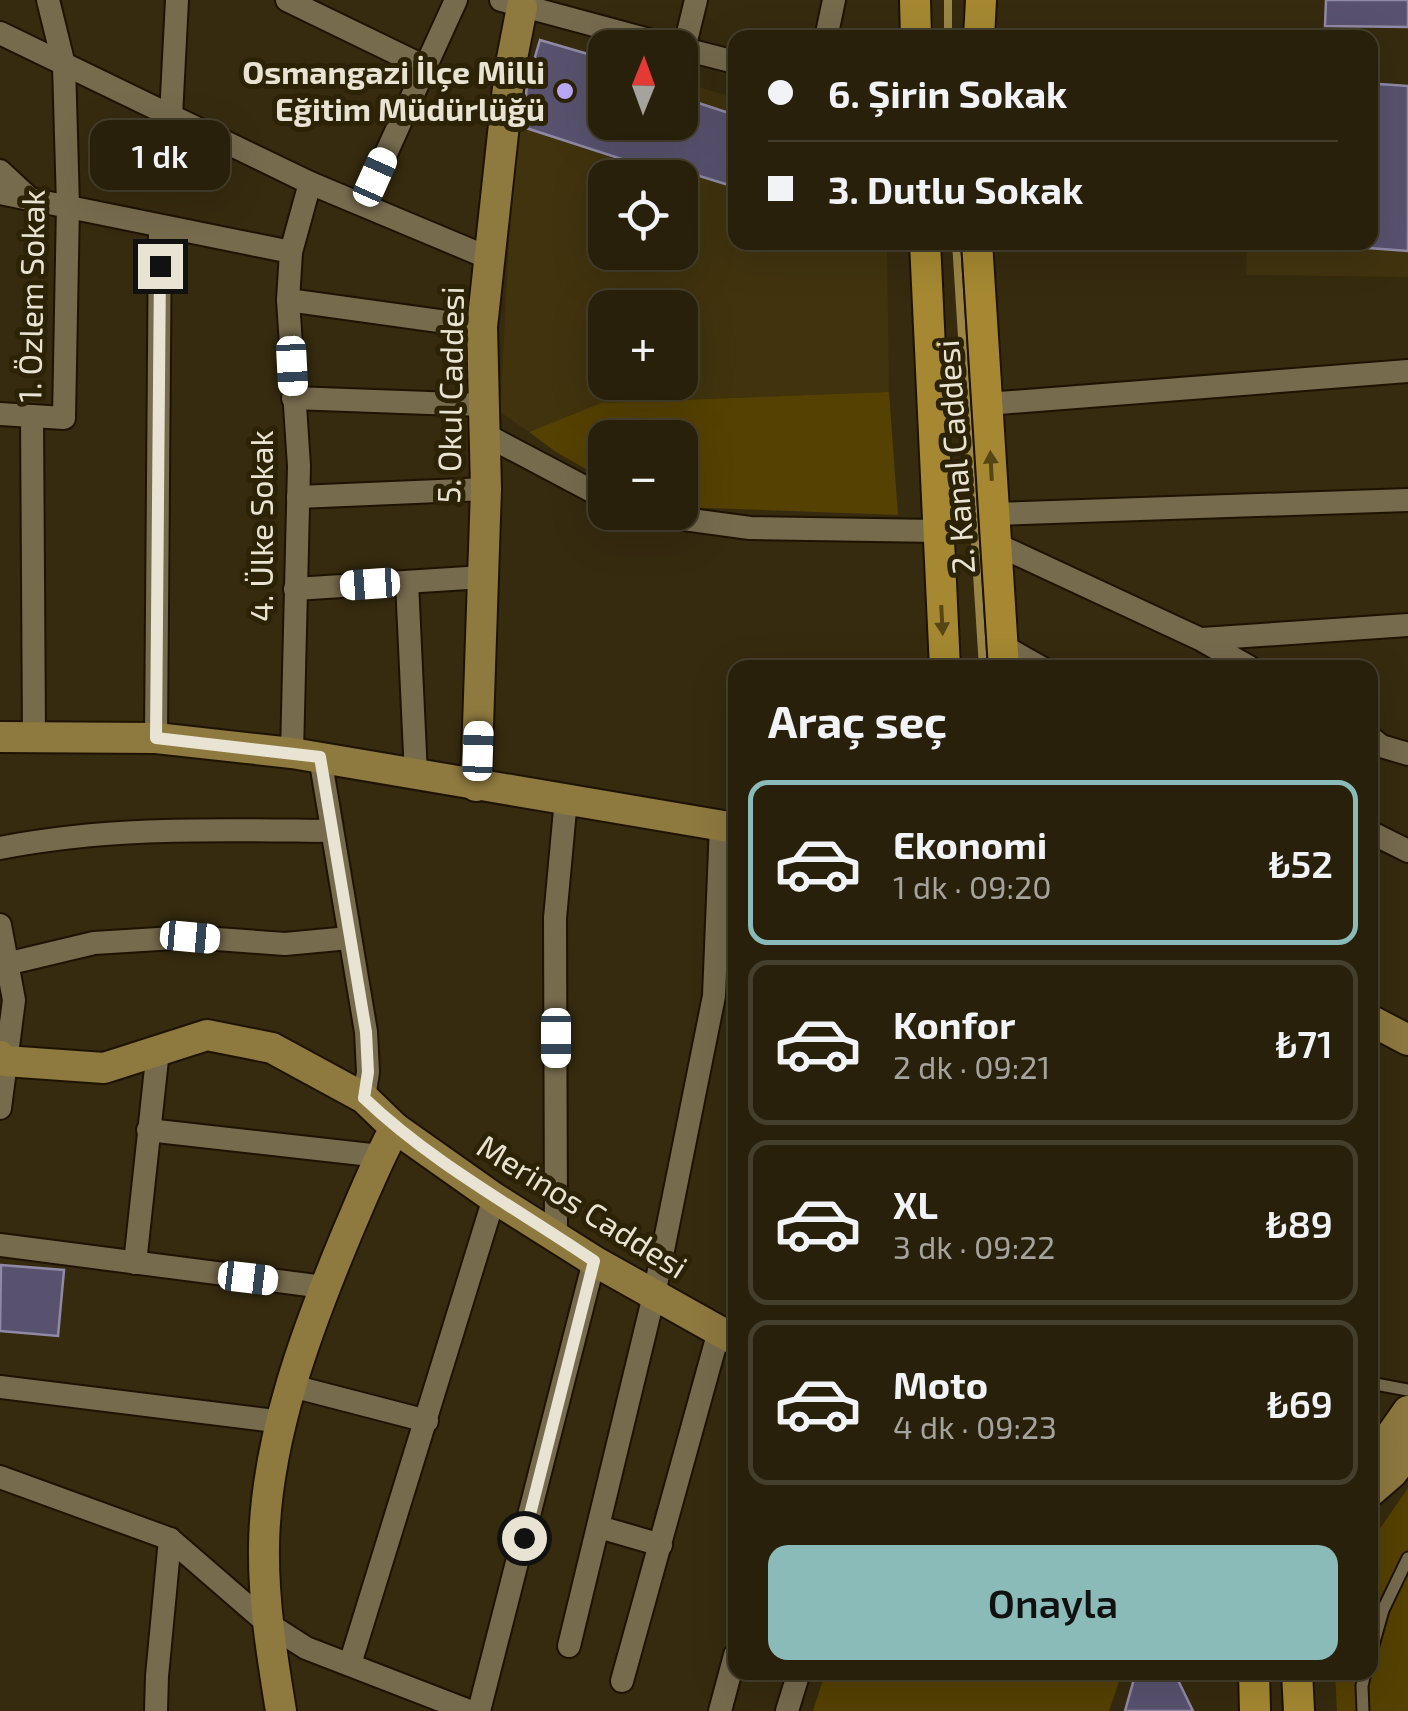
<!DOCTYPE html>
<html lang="tr">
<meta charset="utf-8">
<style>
body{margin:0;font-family:"Exo 2",sans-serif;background:#302814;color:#f1f3f6;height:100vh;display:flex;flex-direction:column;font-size:38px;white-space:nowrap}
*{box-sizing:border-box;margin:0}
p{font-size:32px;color:#a5a39d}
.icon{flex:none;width:55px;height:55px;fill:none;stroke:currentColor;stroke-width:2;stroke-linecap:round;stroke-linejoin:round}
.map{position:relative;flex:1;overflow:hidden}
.side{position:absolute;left:728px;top:660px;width:650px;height:1020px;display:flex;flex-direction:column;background:#28200b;border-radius:20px;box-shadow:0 10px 40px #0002,0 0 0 2px #443e2c}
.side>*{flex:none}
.banner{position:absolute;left:728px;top:30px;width:650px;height:220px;border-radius:20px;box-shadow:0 10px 40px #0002,0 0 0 2px #443e2c;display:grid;align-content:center;height:220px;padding:0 40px;background:#28200b}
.needle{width:65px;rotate:1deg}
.buttons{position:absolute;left:588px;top:30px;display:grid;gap:20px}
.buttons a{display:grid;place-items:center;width:110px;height:110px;border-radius:20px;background:#28200b;box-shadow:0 10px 40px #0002,0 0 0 2px #443e2c;font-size:50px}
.end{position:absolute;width:45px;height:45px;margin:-22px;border:12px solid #e9e3d3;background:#111;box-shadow:0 0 0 5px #111}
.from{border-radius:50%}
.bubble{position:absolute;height:70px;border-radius:20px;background:#28200b;box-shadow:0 10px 40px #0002,0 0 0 2px #443e2c;font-size:32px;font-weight:600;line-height:70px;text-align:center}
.car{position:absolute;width:30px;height:60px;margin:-30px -15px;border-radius:12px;box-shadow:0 0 8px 2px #0007;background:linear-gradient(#fff 24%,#345 0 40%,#fff 0 76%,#345 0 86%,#fff 0)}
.banner b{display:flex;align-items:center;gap:35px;height:95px;font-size:38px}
.banner b+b{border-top:2px solid #443e2c}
.banner i{width:25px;height:25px;background:#f1f3f6}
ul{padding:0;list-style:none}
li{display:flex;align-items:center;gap:30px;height:165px;margin:0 20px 15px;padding:0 20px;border:5px solid #443e2c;border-radius:20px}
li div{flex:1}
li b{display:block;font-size:38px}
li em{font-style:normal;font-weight:600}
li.current{border-color:#8bbbb9}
li>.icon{width:90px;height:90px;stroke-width:1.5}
h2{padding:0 40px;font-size:45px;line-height:120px}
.action{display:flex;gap:20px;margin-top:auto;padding:20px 40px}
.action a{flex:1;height:115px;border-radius:20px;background:#8bbbb9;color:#111;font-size:40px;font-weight:600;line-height:115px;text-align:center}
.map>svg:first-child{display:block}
.built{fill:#41330e;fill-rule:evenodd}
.green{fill:#554102}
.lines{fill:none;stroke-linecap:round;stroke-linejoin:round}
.stream{stroke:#9b8645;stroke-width:8}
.building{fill:#58526e;stroke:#908aa8;stroke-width:2.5}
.lane-casing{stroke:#1e1300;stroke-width:15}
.street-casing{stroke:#1e1300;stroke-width:26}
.secondary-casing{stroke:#1e1300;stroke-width:34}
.primary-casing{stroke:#1e1300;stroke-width:34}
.lane{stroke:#776b4e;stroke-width:11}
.street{stroke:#776b4e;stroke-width:22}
.secondary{stroke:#8e793f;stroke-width:30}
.primary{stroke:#a58831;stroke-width:30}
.oneway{fill:#564614}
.route{stroke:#e9e3d3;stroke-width:12}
.poi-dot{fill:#bbaaf6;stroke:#2c2205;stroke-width:4}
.labels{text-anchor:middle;stroke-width:10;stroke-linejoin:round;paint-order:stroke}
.poi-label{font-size:32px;font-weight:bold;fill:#e9e3d3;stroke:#2c2205;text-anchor:end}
.street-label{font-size:32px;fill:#e9e3d3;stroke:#2c2205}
</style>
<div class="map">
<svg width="1408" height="1711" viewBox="0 0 1408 1711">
<rect width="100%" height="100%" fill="#362b0f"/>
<g class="built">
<path d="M680,81L735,98V242L887,243L889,392L601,403L529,432L500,412L515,125L645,167L659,123L680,122ZM605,178H680V252H605ZM605,308H680V382H605Z"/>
<polygon points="1370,93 1408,94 1408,277 1246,275 1247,243 1370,242"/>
</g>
<g class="green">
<polygon points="889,392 898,515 680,507 680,438 605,438 605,480 556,452 529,432 601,403"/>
<polygon points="1408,1488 1408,1711 1337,1711 1335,1673 1370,1672 1370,1543"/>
<polygon points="825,1673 825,1672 1122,1673 1109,1711 813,1711"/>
</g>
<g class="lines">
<g class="stream">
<polyline points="948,0 948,38"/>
<polyline points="956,242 983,668"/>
</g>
</g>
<g class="building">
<polygon points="1326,0 1408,0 1408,27 1325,26"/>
<polygon points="540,40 605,59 605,122 680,122 680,97 735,115 735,187 648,160 646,167 523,127 527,84"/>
<polygon points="1379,84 1408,86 1408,251 1369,248"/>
<polygon points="1,1265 64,1270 58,1336 0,1331"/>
<polygon points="1136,1672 1174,1672 1193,1711 1125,1711"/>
</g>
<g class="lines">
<defs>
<g id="lane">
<polyline points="1370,1383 1408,1390"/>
<polyline points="1370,1656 1383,1610 1408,1558"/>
<polyline points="1363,1711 1362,1686 1365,1672"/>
</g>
<g id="street">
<polyline points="287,0 425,67"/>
<polyline points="501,0 679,48"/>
<polyline points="0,33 310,183 489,258"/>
<polyline points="826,38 834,0"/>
<polyline points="680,48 735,62"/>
<polyline points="684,49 696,0"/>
<polyline points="171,116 177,0"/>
<polyline points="0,171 28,197"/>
<polyline points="0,193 291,252"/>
<polyline points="363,204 456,0"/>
<polyline points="288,300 482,327"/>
<polyline points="293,398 483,405"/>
<polyline points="987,404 1408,371"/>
<polyline points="0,414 32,416"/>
<polyline points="486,435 605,498"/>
<polyline points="298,497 486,489"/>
<polyline points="632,512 750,528 938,531"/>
<polyline points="993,514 1408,500"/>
<polyline points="998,545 1200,639 1251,668"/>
<polyline points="407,582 416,775"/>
<polyline points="295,589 483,577"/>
<polyline points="1202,639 1408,625"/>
<polyline points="1003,646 1042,668"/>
<polyline points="34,737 32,416 64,418 68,205 64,65 48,0"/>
<polyline points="1370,737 1381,746 1408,754"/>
<polyline points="156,738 160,227"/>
<polyline points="292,753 299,466 288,300 291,252 310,183"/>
<polyline points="320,757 366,1032 368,1072 364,1098"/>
<polyline points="1370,832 1408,851"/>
<path d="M0,848C112,826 218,830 332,831"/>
<polyline points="0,925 14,1000 0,1108"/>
<polyline points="6,964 94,943 190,937 285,944 349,938"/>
<polyline points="148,1130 380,1156"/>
<polyline points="556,1236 555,918 566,799"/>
<polyline points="0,1245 324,1287"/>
<polyline points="135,1263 158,1050"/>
<polyline points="292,1386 427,1421"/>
<polyline points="0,1387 283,1422"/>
<polyline points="0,1477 170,1539 267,1623 306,1648 469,1711"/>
<polyline points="599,1527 661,1545"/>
<polyline points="569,1646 654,1295 714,996 721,825"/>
<polyline points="350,1664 494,1198"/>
<polyline points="622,1681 719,1331"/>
<polyline points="156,1711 157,1676 170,1539"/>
<polyline points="479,1711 594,1261"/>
<polyline points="720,1711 735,1655"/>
<polyline points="787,1711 799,1672"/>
</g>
<g id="secondary">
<polyline points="0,737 156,738 292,753 735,828"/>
<polyline points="476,786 486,489 482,327 510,69 522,7"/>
<polyline points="1370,1020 1408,1040"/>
<path d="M0,1056L5,1061L104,1068L207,1035L272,1048L364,1098L395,1128C377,1161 363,1196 348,1231C307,1329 266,1437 264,1545C263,1601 272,1656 281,1711"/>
<polyline points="395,1128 494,1198 594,1261 735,1340"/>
<polyline points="1370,1465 1408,1411"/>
<polyline points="1370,1492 1392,1473 1408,1452"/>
</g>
<g id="primary">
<polyline points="915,0 916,38"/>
<polyline points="979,38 981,0"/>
<polyline points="925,242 945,668"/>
<polyline points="977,242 1004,668"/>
<polyline points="1254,1672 1255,1711"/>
<polyline points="1297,1672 1299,1711"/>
</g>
</defs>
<use href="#lane" class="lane-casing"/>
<use href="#street" class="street-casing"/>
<use href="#secondary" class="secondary-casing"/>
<use href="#primary" class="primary-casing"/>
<use href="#lane" class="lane"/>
<use href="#street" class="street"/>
<use href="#secondary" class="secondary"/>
<use href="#primary" class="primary"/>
</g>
<defs><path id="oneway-solid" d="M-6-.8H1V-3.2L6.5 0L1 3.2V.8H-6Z" transform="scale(2.5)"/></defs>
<g class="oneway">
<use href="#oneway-solid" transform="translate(991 466) rotate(-93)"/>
<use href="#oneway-solid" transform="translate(942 620) rotate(87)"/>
</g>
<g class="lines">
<path class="route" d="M160,266L156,738L320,757L366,1032L368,1072L364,1098C432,1163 516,1208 594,1261L524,1538"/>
</g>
<circle class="poi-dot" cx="565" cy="91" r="10"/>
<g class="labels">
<g class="poi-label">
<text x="545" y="84">Osmangazi İlçe Milli<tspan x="545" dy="37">Eğitim Müdürlüğü</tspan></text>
</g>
<g class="street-label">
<text transform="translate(32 296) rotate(-89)" y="11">1. Özlem Sokak</text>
<text transform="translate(451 395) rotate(-89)" y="11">5. Okul Caddesi</text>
<text transform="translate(956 457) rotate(-94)" y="11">2. Kanal Caddesi</text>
<text transform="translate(262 526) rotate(-90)" y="11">4. Ülke Sokak</text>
<text transform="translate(582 1207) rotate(32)" y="11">Merinos Caddesi</text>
</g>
</g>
</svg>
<div class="buttons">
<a><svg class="needle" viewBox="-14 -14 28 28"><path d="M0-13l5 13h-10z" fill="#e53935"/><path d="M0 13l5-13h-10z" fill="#a5a39d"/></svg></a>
<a><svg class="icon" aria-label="locate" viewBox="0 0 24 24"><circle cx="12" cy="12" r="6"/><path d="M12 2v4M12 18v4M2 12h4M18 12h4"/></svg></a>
<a>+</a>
<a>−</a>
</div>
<i class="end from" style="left:524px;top:1538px"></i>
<i class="end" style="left:160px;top:266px"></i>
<div class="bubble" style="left:90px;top:120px;width:140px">1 dk</div>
<i class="car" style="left:375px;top:177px;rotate:24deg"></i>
<i class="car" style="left:292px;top:366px;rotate:177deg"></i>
<i class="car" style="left:370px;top:584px;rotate:266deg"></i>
<i class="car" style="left:478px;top:751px;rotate:2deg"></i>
<i class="car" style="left:190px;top:937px;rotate:95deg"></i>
<i class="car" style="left:556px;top:1038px;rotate:180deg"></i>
<i class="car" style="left:248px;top:1278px;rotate:97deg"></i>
<div class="banner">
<b><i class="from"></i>6. Şirin Sokak</b>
<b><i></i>3. Dutlu Sokak</b>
</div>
<section class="side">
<h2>Araç seç</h2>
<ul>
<li class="current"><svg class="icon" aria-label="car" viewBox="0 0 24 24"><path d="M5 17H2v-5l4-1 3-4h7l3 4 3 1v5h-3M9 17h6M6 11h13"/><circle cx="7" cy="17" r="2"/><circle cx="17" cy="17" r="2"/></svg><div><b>Ekonomi</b><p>1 dk · 09:20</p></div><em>₺52</em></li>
<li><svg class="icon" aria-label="car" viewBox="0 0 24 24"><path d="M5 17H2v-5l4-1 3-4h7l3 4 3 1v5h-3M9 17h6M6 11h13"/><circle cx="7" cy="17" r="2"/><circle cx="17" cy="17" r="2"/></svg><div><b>Konfor</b><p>2 dk · 09:21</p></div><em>₺71</em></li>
<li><svg class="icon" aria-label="car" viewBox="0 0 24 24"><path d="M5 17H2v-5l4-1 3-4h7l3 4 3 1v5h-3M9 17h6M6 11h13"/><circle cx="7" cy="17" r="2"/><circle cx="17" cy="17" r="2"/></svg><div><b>XL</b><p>3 dk · 09:22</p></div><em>₺89</em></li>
<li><svg class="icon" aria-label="car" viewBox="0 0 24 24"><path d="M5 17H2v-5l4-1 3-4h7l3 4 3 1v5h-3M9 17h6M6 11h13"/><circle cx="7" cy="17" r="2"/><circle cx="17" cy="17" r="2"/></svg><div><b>Moto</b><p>4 dk · 09:23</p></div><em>₺69</em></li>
</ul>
<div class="action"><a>Onayla</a></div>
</section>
</div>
